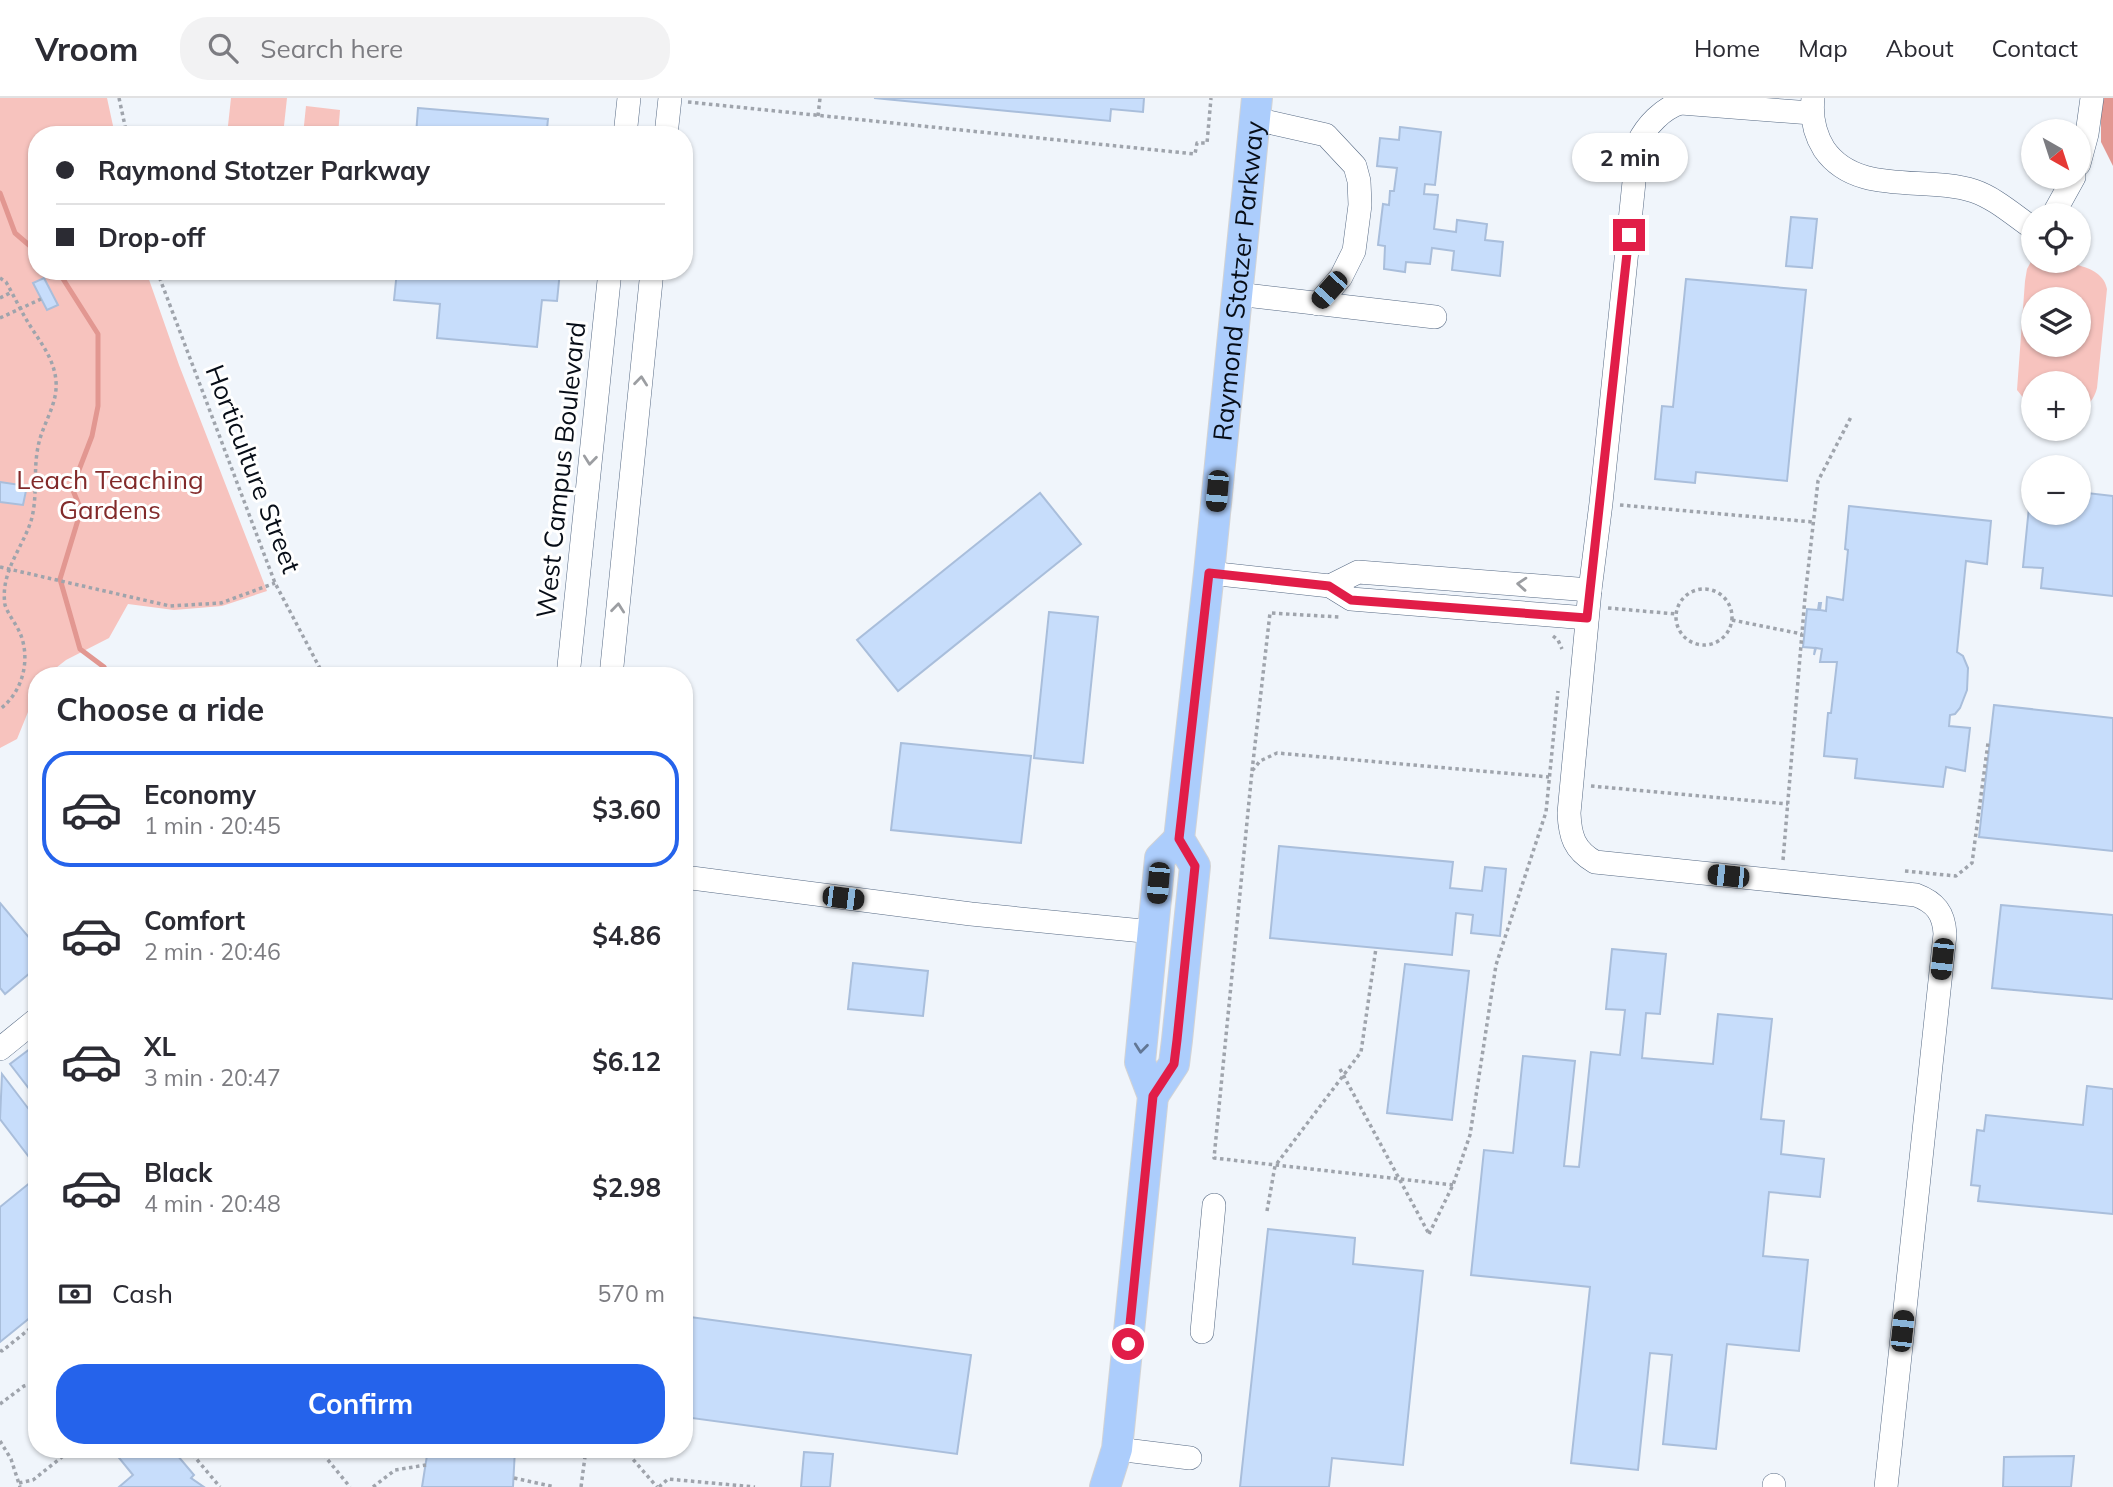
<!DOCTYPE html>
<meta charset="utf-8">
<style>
body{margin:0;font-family:Mulish,sans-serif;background:#f2f2f3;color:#2b2b33;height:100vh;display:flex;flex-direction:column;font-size:26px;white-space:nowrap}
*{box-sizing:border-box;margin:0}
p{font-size:23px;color:#7c7c81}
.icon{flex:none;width:38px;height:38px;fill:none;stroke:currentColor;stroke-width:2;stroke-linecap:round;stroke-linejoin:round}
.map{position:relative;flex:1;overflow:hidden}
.sheet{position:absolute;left:28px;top:569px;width:665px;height:791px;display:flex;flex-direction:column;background:#fff;border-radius:28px;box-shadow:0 2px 5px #0004}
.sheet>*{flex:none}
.hud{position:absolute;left:28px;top:28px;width:665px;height:154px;border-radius:28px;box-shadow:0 2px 5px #0004;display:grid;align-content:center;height:154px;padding:0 28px;background:#fff}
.needle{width:46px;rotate:141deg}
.controls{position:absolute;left:2021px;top:21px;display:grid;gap:14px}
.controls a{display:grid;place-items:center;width:70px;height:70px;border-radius:50%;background:#fff;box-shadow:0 2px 5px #0004;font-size:35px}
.end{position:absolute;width:32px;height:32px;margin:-16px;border:9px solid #e11d48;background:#fff;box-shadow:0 0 0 4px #fff}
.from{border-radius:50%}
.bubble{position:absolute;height:49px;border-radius:24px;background:#fff;box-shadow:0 2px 5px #0004;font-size:23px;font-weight:700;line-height:49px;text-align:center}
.car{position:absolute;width:21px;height:42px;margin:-21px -10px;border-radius:9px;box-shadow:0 0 5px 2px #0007;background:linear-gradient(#222 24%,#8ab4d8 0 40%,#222 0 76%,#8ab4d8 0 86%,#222 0)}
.hud b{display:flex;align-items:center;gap:24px;height:66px;font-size:26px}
.hud b+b{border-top:2px solid #e1e1e2}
.hud i{width:18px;height:18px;background:#2b2b33}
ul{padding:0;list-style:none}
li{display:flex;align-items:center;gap:21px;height:116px;margin:0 14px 10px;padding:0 14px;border:4px solid transparent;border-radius:28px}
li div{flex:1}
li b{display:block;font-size:26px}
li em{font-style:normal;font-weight:700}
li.on{border-color:#2563eb}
li>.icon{width:63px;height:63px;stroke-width:1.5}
h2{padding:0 28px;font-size:32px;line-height:84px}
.pay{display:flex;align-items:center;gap:18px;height:77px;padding:0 28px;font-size:26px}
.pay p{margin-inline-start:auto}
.cta{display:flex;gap:14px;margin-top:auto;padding:14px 28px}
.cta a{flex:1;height:80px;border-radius:28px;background:#2563eb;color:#fff;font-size:28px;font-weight:700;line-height:80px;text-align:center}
header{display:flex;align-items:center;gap:42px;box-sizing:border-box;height:98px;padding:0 35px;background:#fff;border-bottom:2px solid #e1e1e2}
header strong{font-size:33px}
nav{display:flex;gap:38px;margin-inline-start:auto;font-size:24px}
.search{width:490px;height:63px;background:#f2f2f3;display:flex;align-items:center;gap:18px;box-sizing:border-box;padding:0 24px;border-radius:28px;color:#7c7c81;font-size:26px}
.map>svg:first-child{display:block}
.green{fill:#f7c3be;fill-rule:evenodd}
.water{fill:#e29791}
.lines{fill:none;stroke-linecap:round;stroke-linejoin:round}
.stream{stroke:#e29791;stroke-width:5}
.building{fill:#c7ddfb;stroke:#a9bedb;stroke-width:2}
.minor-casing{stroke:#576a84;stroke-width:24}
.major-casing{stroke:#d2d3d5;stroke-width:32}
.path{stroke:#9fa4ac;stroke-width:3.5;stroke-dasharray:3.5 3.5;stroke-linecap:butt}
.minor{stroke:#fff;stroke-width:23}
.major{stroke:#accdfc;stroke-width:30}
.oneway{stroke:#9c9ea2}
.oneway2{stroke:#627795}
.route{stroke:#e11d48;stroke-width:9}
.labels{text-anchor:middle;stroke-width:6;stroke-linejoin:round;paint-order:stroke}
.street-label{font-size:26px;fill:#070d17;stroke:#fff}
.park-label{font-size:26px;fill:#822a2a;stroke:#fff}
</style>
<header>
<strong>Vroom</strong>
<div class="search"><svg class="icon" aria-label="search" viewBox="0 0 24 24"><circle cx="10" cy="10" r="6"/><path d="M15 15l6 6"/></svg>Search here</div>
<nav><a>Home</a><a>Map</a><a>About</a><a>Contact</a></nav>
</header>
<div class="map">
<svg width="2113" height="1389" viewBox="0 0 2113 1389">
<rect width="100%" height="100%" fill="#f0f5fb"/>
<g class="green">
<polygon points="0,0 107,0 115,37 37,37 37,173 146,173 179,267 267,493 222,508 174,512 128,506 109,540 66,562 47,577 37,578 37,592 17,641 0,650"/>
<polygon points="231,0 287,0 283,37 227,37"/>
<polygon points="306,8 340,12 338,37 303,37"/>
<path d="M2033,160L2034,163C2055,163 2103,164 2107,191L2097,290C2094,301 2090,307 2079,310V285H2034L2033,306L2025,302L2017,292L2025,183L2027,171ZM2034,201H2079V247H2034Z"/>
</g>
<polygon class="water" points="2101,0 2113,0 2113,68 2101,44"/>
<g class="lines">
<g class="stream">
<polyline points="0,95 15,135 37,154"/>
<polyline points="58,173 98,236 98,308 92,338 72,390 81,412 60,481 80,551 104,569 109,578"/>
</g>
</g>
<g class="building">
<polygon points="874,0 1144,0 1143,14 1111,11 1110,23"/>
<polygon points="418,10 548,21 547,31 573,33 573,37 416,37"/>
<polygon points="1400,29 1441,34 1435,87 1425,86 1424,96 1438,97 1434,131 1456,134 1457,122 1487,126 1485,142 1503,144 1500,178 1452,172 1454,153 1432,150 1430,166 1406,164 1405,174 1384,171 1385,148 1378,147 1383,106 1389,107 1390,93 1394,93 1397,70 1377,68 1380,40 1399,42"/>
<polygon points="1791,119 1817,121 1812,170 1786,168"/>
<polygon points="397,173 560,173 557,203 542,202 537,249 437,240 440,206 394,202"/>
<polygon points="44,180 58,207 47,212 33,185"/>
<polygon points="1686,181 1806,192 1787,383 1696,374 1695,385 1655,381 1662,308 1673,309"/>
<polygon points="0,384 27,388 23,407 0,404"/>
<polygon points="2031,389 2034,389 2034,415 2079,415 2079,394 2113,398 2113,498 2041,490 2043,470 2023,469"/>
<polygon points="1040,395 1081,446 898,593 857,542"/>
<polygon points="1849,408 1991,423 1987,466 1966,463 1957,554 1963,558 1968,570 1967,592 1960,610 1955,616 1950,617 1949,628 1970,630 1965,673 1946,669 1943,689 1855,680 1857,661 1824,658 1828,615 1831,615 1837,564 1820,564 1822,551 1816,550 1814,557 1815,550 1803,549 1807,511 1818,512 1819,505 1821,505 1820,512 1826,513 1827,499 1843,502 1848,452 1845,451"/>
<polygon points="1049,514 1098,519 1083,665 1034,660"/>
<polygon points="1994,607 2113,620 2113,753 1979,739"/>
<polygon points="901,645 1031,658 1021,745 891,732"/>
<polygon points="1279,748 1453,764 1450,790 1482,793 1485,769 1506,771 1500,838 1471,835 1473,817 1456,815 1452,857 1270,840"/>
<polygon points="0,805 37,849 37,869 5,896 0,890"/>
<polygon points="2001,807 2113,817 2113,901 1992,890"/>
<polygon points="1612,851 1666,856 1660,916 1646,915 1642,960 1713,966 1718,916 1772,921 1761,1021 1784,1023 1781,1056 1824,1061 1820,1099 1769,1094 1763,1158 1808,1162 1799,1253 1727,1246 1716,1351 1663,1346 1672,1257 1650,1255 1638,1372 1571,1365 1590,1189 1471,1177 1484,1052 1513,1055 1523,958 1575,963 1564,1068 1579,1069 1591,954 1620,957 1625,912 1606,911"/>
<polygon points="853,865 928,873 923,918 848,911"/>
<polygon points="1405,866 1469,873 1452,1022 1387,1015"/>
<polygon points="31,950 37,957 37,1001 10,966"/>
<polygon points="2,976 37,1022 37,1060 32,1063 0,1021"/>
<polygon points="2087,988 2113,991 2113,1116 1978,1103 1980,1088 1971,1087 1977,1032 1984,1033 1986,1017 2083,1027"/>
<polygon points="684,993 688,993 684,1039"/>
<polygon points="37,1079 37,1214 0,1244 0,1109"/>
<polygon points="1268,1131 1355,1140 1353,1166 1423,1173 1403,1367 1332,1360 1329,1389 1240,1389"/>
<polygon points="690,1219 971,1257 957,1356 684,1319 684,1258"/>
<polygon points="120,1351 172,1351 194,1377 191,1380 204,1389 119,1389 133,1377 115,1355"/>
<polygon points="428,1351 515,1351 513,1389 422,1389"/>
<polygon points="804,1354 833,1356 830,1389 801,1389"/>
<polygon points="2074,1358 2071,1389 2003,1389 2004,1359"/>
</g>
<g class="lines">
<defs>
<g id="minor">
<path d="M1813,0C1811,18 1814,35 1824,51C1857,99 1926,77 1974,93C1995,100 2015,118 2034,131"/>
<path d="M1811,15L1681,5C1663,10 1646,28 1638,45L1601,405L1590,492L1569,715C1570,738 1574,752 1595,764L1916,797C1935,804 1944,815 1945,836L1886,1389"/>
<polyline points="1255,21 1326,37 1355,68 1359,83 1360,107 1354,153 1341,179 1318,206"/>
<polyline points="625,37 629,0"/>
<polyline points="666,37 670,0"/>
<polyline points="2079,66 2087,36 2092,0"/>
<polyline points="2053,117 2074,79"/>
<polyline points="1237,196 1435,219"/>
<polyline points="1209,475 1330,488 1351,501 1587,520"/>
<polyline points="1330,488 1358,474 1590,492"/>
<polyline points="568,578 610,173"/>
<polyline points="611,578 652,173"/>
<polyline points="684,779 971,816 1153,834"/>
<polyline points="0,951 37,921"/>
<polyline points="1202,1234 1214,1107"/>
<polyline points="1117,1351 1190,1360"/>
<polyline points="1774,1389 1774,1387"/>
</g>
<g id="major">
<path id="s1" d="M1153,998L1174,966L1177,942L1195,768L1179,741L1209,475L1257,0"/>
<polyline points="1105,1389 1117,1351 1153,998 1140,964 1160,760 1179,741"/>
</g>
</defs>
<use href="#minor" class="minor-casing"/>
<use href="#major" class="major-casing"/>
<g class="path">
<polyline points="119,0 127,37"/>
<polyline points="688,4 1195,56 1197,45 1207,45 1211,0"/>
<polyline points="818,18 820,0"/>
<polyline points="157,173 275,485 324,578"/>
<path d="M0,180L6,184C14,198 21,213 29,226C40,244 54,260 56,283C58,307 42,326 38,349C33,373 38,399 31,423C22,451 0,474 5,507C8,516 16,526 20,535C31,561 23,594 0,611"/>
<polyline points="0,200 12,194"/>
<polyline points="0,220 41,201"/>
<polyline points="1620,407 1813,424"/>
<polyline points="0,469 170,508 221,505 275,485"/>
<circle cx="1704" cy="519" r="28"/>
<polyline points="1608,510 1676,516"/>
<polyline points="1732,522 1802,536"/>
<polyline points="1553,538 1558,542 1562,551"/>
<polyline points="1252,673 1270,515 1339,519"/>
<polyline points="1591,688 1788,706"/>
<polyline points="1783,762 1805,499 1818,383 1851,319"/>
<polyline points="1905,773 1956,778 1972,765 1988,645"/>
<polyline points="1340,971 1429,1136"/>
<polyline points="1453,1087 1214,1060 1252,673 1260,663 1277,655 1549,679"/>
<polyline points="1267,1113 1275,1068 1361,954 1376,850"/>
<polyline points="1429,1136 1453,1087 1470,1037 1496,867 1546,714 1558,593"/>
<polyline points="0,1252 2,1253 37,1225"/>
<polyline points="0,1306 24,1288 37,1284"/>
<polyline points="0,1343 11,1361 20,1389"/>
<polyline points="188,1351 220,1389"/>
<polyline points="319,1351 350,1389"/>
<polyline points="624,1351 657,1389"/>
<polyline points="514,1380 555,1389"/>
<polyline points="19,1385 33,1382 72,1351"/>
<polyline points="373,1389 395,1372 426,1367"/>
<polyline points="581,1389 586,1351"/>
<polyline points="659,1389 668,1381 755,1389"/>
</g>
<use href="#minor" class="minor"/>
<use href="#major" class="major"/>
</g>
<defs><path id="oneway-chevron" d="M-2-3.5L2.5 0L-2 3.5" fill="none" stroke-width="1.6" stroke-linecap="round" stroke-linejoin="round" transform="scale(1.75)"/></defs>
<g class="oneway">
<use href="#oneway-chevron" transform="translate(641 283) rotate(-84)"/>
<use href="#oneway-chevron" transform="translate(590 362) rotate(96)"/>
<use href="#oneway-chevron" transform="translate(1522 486) rotate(-176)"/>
<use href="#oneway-chevron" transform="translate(618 510) rotate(-84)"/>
</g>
<use class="oneway2" href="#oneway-chevron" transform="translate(1141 950) rotate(96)"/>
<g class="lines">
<polyline class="route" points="1128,1246 1153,998 1174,966 1177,942 1195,768 1179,741 1209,475 1329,488 1351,502 1587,520 1629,137"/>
</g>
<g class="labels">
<g class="street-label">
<text dy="9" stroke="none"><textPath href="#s1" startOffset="830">Raymond Stotzer Parkway</textPath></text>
<text transform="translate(253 371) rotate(69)" y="9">Horticulture Street</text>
<text transform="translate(561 372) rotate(-84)" y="9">West Campus Boulevard</text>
</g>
<g class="park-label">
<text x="110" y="391">Leach Teaching<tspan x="110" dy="30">Gardens</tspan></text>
</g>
</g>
</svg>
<div class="controls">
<a><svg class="needle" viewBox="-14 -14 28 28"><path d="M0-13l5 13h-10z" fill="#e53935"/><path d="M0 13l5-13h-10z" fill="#7c7c81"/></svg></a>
<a><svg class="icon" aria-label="locate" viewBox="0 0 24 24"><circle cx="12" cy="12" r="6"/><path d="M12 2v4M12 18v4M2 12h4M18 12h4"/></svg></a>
<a><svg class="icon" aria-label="layers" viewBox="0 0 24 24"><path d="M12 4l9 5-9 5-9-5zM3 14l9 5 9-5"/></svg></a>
<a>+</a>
<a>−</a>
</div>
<i class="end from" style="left:1128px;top:1246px"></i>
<i class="end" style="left:1629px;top:137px"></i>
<div class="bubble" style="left:1572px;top:35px;width:116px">2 min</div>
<i class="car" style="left:1329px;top:192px;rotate:222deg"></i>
<i class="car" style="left:1217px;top:393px;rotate:185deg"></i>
<i class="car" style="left:1728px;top:778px;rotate:276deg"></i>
<i class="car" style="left:1158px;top:785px;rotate:185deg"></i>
<i class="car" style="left:843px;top:800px;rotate:97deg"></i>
<i class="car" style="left:1942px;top:861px;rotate:186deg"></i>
<i class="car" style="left:1902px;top:1233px;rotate:6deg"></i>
<div class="hud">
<b><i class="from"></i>Raymond Stotzer Parkway</b>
<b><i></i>Drop-off</b>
</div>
<section class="sheet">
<h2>Choose a ride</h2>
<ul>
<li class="on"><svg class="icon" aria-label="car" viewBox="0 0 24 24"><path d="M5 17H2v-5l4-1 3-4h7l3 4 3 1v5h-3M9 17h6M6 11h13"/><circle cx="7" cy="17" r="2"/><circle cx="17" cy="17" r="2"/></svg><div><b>Economy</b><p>1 min · 20:45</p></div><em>$3.60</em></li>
<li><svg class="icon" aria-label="car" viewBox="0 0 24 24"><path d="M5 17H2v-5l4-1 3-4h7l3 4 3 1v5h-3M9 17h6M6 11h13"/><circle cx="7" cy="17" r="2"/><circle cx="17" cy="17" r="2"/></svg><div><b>Comfort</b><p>2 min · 20:46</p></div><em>$4.86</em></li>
<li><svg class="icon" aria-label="car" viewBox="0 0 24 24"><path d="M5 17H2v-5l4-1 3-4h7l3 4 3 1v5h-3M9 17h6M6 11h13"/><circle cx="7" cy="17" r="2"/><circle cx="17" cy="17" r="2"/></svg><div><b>XL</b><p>3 min · 20:47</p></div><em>$6.12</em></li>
<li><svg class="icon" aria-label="car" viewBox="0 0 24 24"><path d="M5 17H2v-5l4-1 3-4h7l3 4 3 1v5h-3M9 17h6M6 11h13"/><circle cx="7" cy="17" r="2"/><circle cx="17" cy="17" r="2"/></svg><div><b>Black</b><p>4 min · 20:48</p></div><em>$2.98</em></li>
</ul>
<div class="pay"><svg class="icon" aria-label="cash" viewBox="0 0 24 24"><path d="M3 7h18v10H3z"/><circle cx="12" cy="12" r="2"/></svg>Cash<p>570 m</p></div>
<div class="cta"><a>Confirm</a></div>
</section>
</div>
